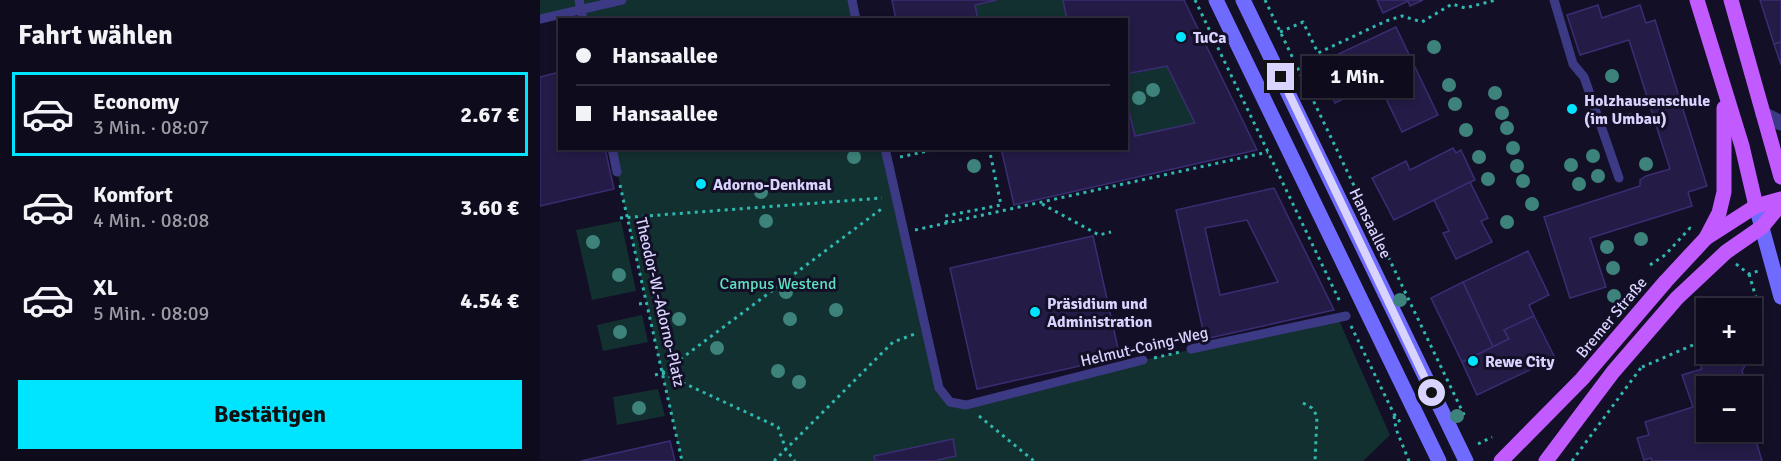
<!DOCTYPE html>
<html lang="de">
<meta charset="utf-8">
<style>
body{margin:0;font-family:Signika,sans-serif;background:#171425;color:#f1f3f6;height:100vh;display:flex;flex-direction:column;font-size:22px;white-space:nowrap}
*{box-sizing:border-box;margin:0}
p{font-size:20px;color:#9b9ba3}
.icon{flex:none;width:33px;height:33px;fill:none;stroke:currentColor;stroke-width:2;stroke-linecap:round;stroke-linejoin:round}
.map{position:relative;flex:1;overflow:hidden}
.drawer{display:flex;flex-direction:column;background:#0e0b1c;width:540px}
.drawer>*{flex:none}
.banner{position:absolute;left:18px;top:18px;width:570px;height:132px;border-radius:0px;box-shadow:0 3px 9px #0003,0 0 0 2px #2e2b3b;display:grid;align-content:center;height:132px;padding:0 18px;background:#0e0b1c}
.fabs{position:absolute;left:1156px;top:298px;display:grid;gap:12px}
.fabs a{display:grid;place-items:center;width:66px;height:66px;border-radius:0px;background:#0e0b1c;box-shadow:0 3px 9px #0003,0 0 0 2px #2e2b3b;font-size:30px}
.end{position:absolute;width:27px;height:27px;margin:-14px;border:8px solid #d9d4ff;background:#111;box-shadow:0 0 0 3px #111}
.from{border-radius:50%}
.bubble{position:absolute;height:42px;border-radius:0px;background:#0e0b1c;box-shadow:0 3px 9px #0003,0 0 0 2px #2e2b3b;font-size:20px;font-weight:800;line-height:42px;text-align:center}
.banner b{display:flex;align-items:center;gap:21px;height:57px;font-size:22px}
.banner b+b{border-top:2px solid #2e2b3b}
.banner i{width:15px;height:15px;background:#f1f3f6}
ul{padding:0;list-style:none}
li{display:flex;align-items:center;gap:18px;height:84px;margin:0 12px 9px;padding:0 6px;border:3px solid transparent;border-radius:0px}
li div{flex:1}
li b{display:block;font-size:22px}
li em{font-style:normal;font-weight:800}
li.on{border-color:#00e5ff}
li>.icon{width:54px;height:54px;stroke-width:1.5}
h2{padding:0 18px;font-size:27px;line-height:72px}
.cta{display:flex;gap:12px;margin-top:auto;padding:12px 18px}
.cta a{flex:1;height:69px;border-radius:0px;background:#00e5ff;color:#111;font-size:24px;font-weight:800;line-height:69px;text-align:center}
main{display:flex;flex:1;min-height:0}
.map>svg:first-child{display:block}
.green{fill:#12302f}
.building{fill:#241b47;stroke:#3b2d73;stroke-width:1.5;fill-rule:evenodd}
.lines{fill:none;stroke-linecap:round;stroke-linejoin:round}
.path{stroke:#2fb8b0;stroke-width:3;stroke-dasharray:3 4.5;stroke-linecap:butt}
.service{stroke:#3d3a85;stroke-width:9}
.minor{stroke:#3d3a85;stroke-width:15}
.secondary{stroke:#6f6bff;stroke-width:15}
.primary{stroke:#c25bff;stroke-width:15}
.tree{fill:#3d827b}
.route{stroke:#d9d4ff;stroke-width:8}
.poi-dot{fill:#00e5ff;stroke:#130f26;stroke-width:2}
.labels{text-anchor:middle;stroke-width:6;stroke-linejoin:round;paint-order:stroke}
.poi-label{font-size:16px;font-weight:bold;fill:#d9d4ff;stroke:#130f26;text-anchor:start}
.street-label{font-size:16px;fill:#d9d4ff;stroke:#130f26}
.park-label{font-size:16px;fill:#5fe0c0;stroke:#130f26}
</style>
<main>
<section class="drawer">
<h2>Fahrt wählen</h2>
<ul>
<li class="on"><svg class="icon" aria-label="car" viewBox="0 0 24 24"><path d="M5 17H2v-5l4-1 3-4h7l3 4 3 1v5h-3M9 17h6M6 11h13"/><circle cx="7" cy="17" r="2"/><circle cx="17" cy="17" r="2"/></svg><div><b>Economy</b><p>3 Min. · 08:07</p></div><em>2.67 €</em></li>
<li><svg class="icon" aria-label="car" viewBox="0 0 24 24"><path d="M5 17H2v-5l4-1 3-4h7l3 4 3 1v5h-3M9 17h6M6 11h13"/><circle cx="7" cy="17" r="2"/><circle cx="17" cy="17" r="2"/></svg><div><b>Komfort</b><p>4 Min. · 08:08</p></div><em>3.60 €</em></li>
<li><svg class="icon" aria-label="car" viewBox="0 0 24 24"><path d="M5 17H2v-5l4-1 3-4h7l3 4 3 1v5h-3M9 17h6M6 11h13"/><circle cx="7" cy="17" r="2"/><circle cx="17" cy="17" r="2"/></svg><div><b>XL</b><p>5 Min. · 08:09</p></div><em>4.54 €</em></li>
</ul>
<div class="cta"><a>Bestätigen</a></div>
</section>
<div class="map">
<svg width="1241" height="461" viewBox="0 0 1241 461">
<rect width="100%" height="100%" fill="#130f26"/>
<g class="green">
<polygon points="0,0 313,0 317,19 43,20 41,10 0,19"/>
<polygon points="457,0 523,0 527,19 438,19 435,5"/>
<polygon points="627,66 655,123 595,136 587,98 586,75"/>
<polygon points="72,149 345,149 399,388 410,402 426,405 603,360 798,318 850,435 823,461 142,461"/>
<polygon points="81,221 96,291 52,300 36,230"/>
<polygon points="102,315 108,342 63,351 57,325"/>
<polygon points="118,389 125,416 77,425 73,397"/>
</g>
<g class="building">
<polygon points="352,0 457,0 435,5 438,20 356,20"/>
<polygon points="523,0 644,0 717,150 474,205 461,148 586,148 586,98 595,136 655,123 627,66 586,74 586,20 527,20"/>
<polygon points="837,0 883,0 870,6 868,1 843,13"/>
<polygon points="1220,0 1241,0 1241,42 1234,44"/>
<polygon points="1058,5 1062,18 1100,5 1106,23 1115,20 1167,186 1148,192 1152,206 1050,238 1066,287 1030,298 1004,217 1100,186 1100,180 1106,176 1130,169 1089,40 1040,55 1027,15"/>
<polygon points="856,27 874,65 795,103 777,64"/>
<polygon points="1241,42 1241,65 1234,44"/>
<polygon points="874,65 898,115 862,132 838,82"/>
<polygon points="20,72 20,148 65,148 74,189 0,206 0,77"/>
<polygon points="913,148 916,153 921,150 935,180 854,220 832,178 866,161 870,170"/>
<polygon points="930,182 948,218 941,221 952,242 916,259 903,233 909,231 894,200"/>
<path d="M734,188L794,310L665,339L636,210ZM707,220L738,282L680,295L665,228Z"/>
<polygon points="553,236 580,357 437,389 410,268"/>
<polygon points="988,251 1009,295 989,305 994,316 964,330 969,339 953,347 923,282"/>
<polygon points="923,282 953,347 922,362 891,298"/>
<polygon points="994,316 1015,358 937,395 922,362 969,339 964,330"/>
<polygon points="1175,354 1201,354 1205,366 1202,371 1207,387 1167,387 1167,432 1212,432 1212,407 1214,408 1221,436 1215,438 1222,461 1112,461 1111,458 1104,460 1097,438 1109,435 1105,422 1153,407 1142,375 1162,369 1159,361 1173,356"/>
<polygon points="413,439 416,456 398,460 399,461 335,461 334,456"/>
<polygon points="130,441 135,461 41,461"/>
</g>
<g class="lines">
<g class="path">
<polyline points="655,0 801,304"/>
<polyline points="725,0 926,419"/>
<polyline points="740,32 763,22 778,53 846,21 862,16 882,22 912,4 925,8 956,0"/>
<polyline points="360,157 402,148"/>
<polyline points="80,185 142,461"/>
<polyline points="502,204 559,235 571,232"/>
<polyline points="80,218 342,198"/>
<polyline points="407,223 405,216 461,205 449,148"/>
<polyline points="375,230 728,152"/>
<polyline points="1196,264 1209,274 1218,271"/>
<polyline points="1110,265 1125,255 1150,228 1153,230"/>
<polyline points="1209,274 1223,321 1212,324"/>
<polyline points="99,304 106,303"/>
<polyline points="811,326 854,414 860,422"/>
<polyline points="614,358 640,352"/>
<polyline points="1102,367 1167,339"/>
<polyline points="122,373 238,427 246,450 255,461"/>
<polyline points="115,375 122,373 344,207"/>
<polyline points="763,403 772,408 777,416 775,461"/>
<polyline points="439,416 494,461"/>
<polyline points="854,416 856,429 869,461"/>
<polyline points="938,444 952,437"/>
<polyline points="234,461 353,342 375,334"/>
<polyline points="1032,461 1103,365"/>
</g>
<g class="service">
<polyline points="39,0 43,20"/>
<polyline points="312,0 316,20"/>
<polyline points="1014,0 1033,64 1044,77 1079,178"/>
<polyline points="0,19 82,0"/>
<polyline points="72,148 77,172"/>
<polyline points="345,148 399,388 410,402 426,405 603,360"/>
<polyline points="651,349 806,316"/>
</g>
<polyline class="minor" points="1223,114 1241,123"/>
<g class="secondary">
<polyline points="676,0 899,461"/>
<polyline points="703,0 926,461"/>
<polyline points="1216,206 1241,297"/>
</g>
<g class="primary">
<polyline points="1157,0 1202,146 1216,206"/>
<polyline points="1191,0 1241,177"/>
<polyline points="1166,238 1179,213 1184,192 1184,108"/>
<polyline points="961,461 1042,379 1126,281 1166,238 1216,206 1241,199"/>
<polyline points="1006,461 1073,372 1137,298 1186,252 1222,227 1241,204"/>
</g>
</g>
<g class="tree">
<circle cx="894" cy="47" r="7"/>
<circle cx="1072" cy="76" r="7"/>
<circle cx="909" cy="85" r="7"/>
<circle cx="613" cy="90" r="7"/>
<circle cx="955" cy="93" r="7"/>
<circle cx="599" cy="98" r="7"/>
<circle cx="915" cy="104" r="7"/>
<circle cx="962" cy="113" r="7"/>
<circle cx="1089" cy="120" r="7"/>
<circle cx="967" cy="128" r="7"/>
<circle cx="926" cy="130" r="7"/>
<circle cx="973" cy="148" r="7"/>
<circle cx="1053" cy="156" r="7"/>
<circle cx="314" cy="157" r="7"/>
<circle cx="939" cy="157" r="7"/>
<circle cx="1106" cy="164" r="7"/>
<circle cx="1031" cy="165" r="7"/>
<circle cx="434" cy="166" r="7"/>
<circle cx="977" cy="166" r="7"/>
<circle cx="1058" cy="176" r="7"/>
<circle cx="948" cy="179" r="7"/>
<circle cx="983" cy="181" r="7"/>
<circle cx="1039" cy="184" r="7"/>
<circle cx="221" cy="192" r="7"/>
<circle cx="992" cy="204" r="7"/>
<circle cx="226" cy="221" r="7"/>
<circle cx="967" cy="222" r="7"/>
<circle cx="1101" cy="239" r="7"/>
<circle cx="53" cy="242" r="7"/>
<circle cx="1067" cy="247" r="7"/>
<circle cx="1073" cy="268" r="7"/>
<circle cx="79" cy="275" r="7"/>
<circle cx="246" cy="292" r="7"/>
<circle cx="1074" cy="296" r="7"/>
<circle cx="860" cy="300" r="7"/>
<circle cx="296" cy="310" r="7"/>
<circle cx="139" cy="319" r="7"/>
<circle cx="250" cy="319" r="7"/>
<circle cx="80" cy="332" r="7"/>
<circle cx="177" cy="348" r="7"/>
<circle cx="238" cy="371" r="7"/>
<circle cx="259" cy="382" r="7"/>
<circle cx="99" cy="408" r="7"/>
<circle cx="917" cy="416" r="7"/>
</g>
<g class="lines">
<polyline class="route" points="741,77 892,393"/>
</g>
<g class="poi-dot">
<circle cx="641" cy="37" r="6"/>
<circle cx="1032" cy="109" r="6"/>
<circle cx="161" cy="184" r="6"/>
<circle cx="495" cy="312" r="6"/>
<circle cx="933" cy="361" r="6"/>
</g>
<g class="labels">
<g class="poi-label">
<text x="653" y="43">TuCa</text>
<text x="1044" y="106">Holzhausenschule<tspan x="1044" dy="18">(im Umbau)</tspan></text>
<text x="173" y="190">Adorno-Denkmal</text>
<text x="507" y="309">Präsidium und<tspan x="507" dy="18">Administration</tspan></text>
<text x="945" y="367">Rewe City</text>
</g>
<g class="street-label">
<text transform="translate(831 223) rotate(64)" y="6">Hansaallee</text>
<text transform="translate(121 302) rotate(77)" y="6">Theodor-W.-Adorno-Platz</text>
<text transform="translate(1071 317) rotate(-50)" y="6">Bremer Straße</text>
<text transform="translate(604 346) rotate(-13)" y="6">Helmut-Coing-Weg</text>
</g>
<g class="park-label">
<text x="238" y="289">Campus Westend</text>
</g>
</g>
</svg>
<div class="fabs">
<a>+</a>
<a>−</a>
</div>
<i class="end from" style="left:892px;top:393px"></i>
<i class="end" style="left:741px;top:77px"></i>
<div class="bubble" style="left:762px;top:56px;width:111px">1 Min.</div>
<div class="banner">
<b><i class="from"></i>Hansaallee</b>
<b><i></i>Hansaallee</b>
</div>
</div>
</main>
